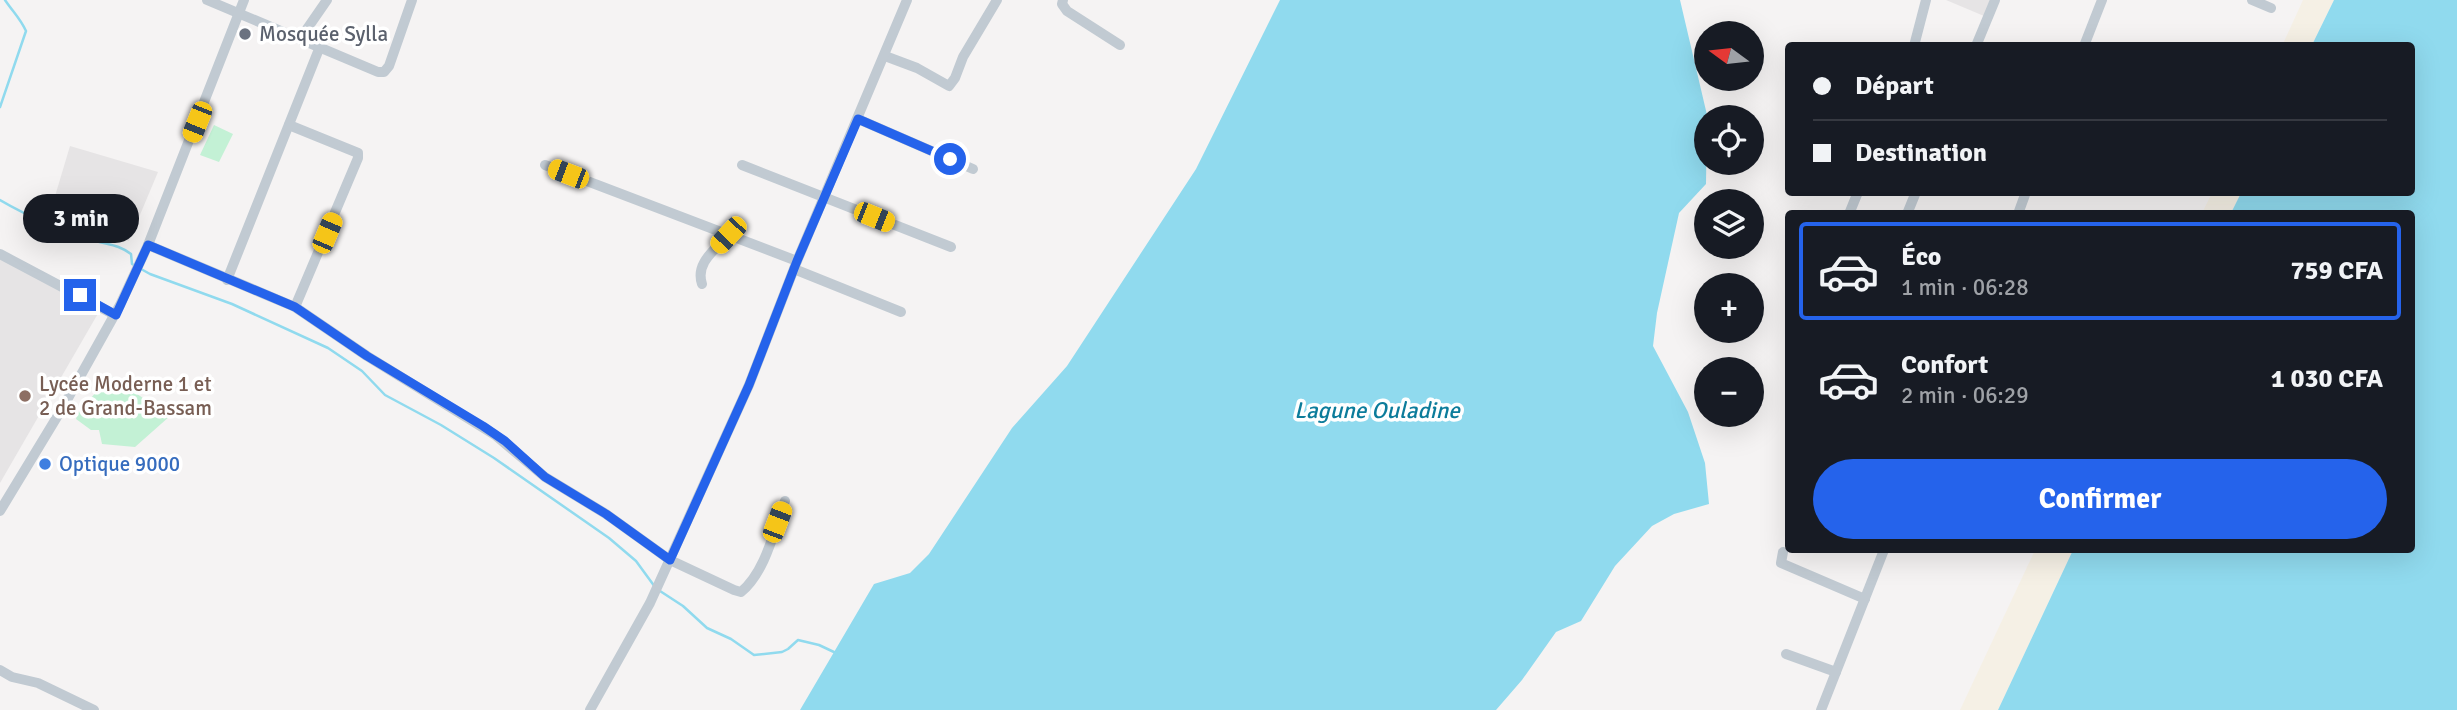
<!DOCTYPE html>
<html lang="fr">
<meta charset="utf-8">
<style>
body{margin:0;font-family:Signika,sans-serif;background:#242831;color:#f1f3f6;height:100vh;display:flex;flex-direction:column;font-size:26px;white-space:nowrap}
*{box-sizing:border-box;margin:0}
p{font-size:23px;color:#9ea1a6}
.icon{flex:none;width:38px;height:38px;fill:none;stroke:currentColor;stroke-width:2;stroke-linecap:round;stroke-linejoin:round}
.map{position:relative;flex:1;overflow:hidden}
.drawer{position:absolute;left:1785px;top:210px;width:630px;height:343px;display:flex;flex-direction:column;background:#171b24;border-radius:7px;box-shadow:0 7px 28px #0002}
.drawer>*{flex:none}
.top-card{position:absolute;left:1785px;top:42px;width:630px;height:154px;border-radius:7px;box-shadow:0 7px 28px #0002;display:grid;align-content:center;height:154px;padding:0 28px;background:#171b24}
.needle{width:46px;rotate:285deg}
.tools{position:absolute;left:1694px;top:21px;display:grid;gap:14px}
.tools a{display:grid;place-items:center;width:70px;height:70px;border-radius:50%;background:#171b24;box-shadow:0 7px 28px #0002;font-size:35px}
.end{position:absolute;width:32px;height:32px;margin:-16px;border:9px solid #2563eb;background:#fff;box-shadow:0 0 0 4px #fff}
.from{border-radius:50%}
.bubble{position:absolute;height:49px;border-radius:24px;background:#171b24;box-shadow:0 7px 28px #0002;font-size:23px;font-weight:700;line-height:49px;text-align:center}
.car{position:absolute;width:21px;height:42px;margin:-21px -10px;border-radius:9px;box-shadow:0 0 5px 2px #0007;background:linear-gradient(#f5c518 24%,#345 0 40%,#f5c518 0 76%,#345 0 86%,#f5c518 0)}
.top-card b{display:flex;align-items:center;gap:24px;height:66px;font-size:26px}
.top-card b+b{border-top:2px solid #363941}
.top-card i{width:18px;height:18px;background:#f1f3f6}
ul{padding:12px 0 0;list-style:none}
li{display:flex;align-items:center;gap:21px;height:98px;margin:0 14px 10px;padding:0 14px;border:4px solid transparent;border-radius:7px}
li div{flex:1}
li b{display:block;font-size:26px}
li em{font-style:normal;font-weight:700}
li.current{border-color:#2563eb}
li>.icon{width:63px;height:63px;stroke-width:1.5}
.button{display:flex;gap:14px;margin-top:auto;padding:14px 28px}
.button a{flex:1;height:80px;border-radius:42px;background:#2563eb;color:#fff;font-size:28px;font-weight:700;line-height:80px;text-align:center}
.map>svg:first-child{display:block}
.education{fill:#e6e4e5}
.green{fill:#c3f1d5}
.sand{fill:#f5f0e5}
.water{fill:#90daee}
.lines{fill:none;stroke-linecap:round;stroke-linejoin:round}
.stream{stroke:#90daee;stroke-width:2.5}
.minor{stroke:#c1cad2;stroke-width:10}
.route{stroke:#2563eb;stroke-width:9}
.worship-dot{fill:#6b7280;stroke:#fff;stroke-width:2.5}
.education-dot{fill:#8d6e63;stroke:#fff;stroke-width:2.5}
.shop-dot{fill:#3f7fe0;stroke:#fff;stroke-width:2.5}
.labels{text-anchor:middle;stroke-width:7;stroke-linejoin:round;paint-order:stroke}
.worship-label{font-size:21px;fill:#5b616d;stroke:#fff;text-anchor:start}
.education-label{font-size:21px;fill:#785e54;stroke:#fff;text-anchor:start}
.shop-label{font-size:21px;fill:#366cbe;stroke:#fff;text-anchor:start}
.water-label{font-size:23px;font-style:italic;fill:#0c7c9b;stroke:#fff}
</style>
<div class="map">
<svg width="2457" height="710" viewBox="0 0 2457 710">
<rect width="100%" height="100%" fill="#f5f3f3"/>
<g class="education">
<polygon points="1946,0 1990,0 1984,16"/>
<polygon points="70,146 158,172 129,241 50,213"/>
<polygon points="0,259 100,310 0,483"/>
</g>
<g class="green">
<polygon points="214,125 233,134 219,162 200,155"/>
<polygon points="110,376 170,416 135,447 102,444 99,430 91,430 76,419 78,413"/>
</g>
<g class="sand">
<polygon points="2303,0 2334,0 2312,45 2282,46"/>
<polygon points="2212,193 2212,192 2241,193 2231,213 2202,213"/>
<polygon points="2035,550 2073,550 1998,710 1960,710"/>
</g>
<g class="water">
<polygon points="1280,0 1680,0 1707,115 1706,184 1679,213 1657,313 1653,346 1688,412 1705,463 1709,504 1674,514 1652,526 1615,566 1581,621 1556,632 1522,680 1496,710 800,710 874,584 910,573 929,554 1012,428 1067,366 1196,169"/>
<polygon points="2334,0 2457,0 2457,710 1998,710 2073,550 2412,550 2412,214 2231,213 2241,193 2412,192 2412,46 2312,45"/>
</g>
<g class="lines">
<g class="stream">
<path d="M0,107L26,31C20,18 13,12 5,0"/>
<path d="M0,200C29,217 63,231 96,241C110,245 119,245 131,254L132,264L150,274L232,304L328,348L362,371L385,395L441,425L494,458L609,538L636,561L655,587"/>
<polyline points="660,591 683,606 707,628 731,639 754,655 782,652 788,649 798,640 819,645 836,653"/>
</g>
<g class="minor">
<polyline points="207,0 378,72 384,72 389,66 412,0"/>
<polyline points="1063,0 1062,4 1067,11 1120,45"/>
<polyline points="2252,0 2271,8"/>
<polyline points="300,39 327,0"/>
<polyline points="1914,46 1926,0"/>
<polyline points="1976,46 1995,0"/>
<polyline points="2084,46 2102,0"/>
<polyline points="885,56 917,68 949,86 955,78 963,57 997,0"/>
<polyline points="858,119 973,169"/>
<polyline points="289,125 358,153 358,158 295,307"/>
<polyline points="545,165 797,261"/>
<polyline points="742,165 951,247"/>
<polyline points="1849,214 1858,192"/>
<polyline points="1907,214 1916,192"/>
<polyline points="2018,214 2026,192"/>
<path d="M148,245L295,307L367,356L495,435L545,477L606,514L670,560L734,590L741,592C766,571 774,530 785,501"/>
<polyline points="0,254 115,315"/>
<polyline points="794,269 901,312"/>
<polyline points="227,280 319,49"/>
<path d="M702,284C695,263 715,250 728,235"/>
<polyline points="0,511 63,407 120,305 148,245 244,0"/>
<polyline points="1783,552 1781,563 1865,599"/>
<polyline points="1786,654 1836,672"/>
<polyline points="0,670 12,677 38,683 94,710"/>
<polyline points="590,710 650,603 749,385 797,261 907,0"/>
<polyline points="1821,710 1884,550"/>
</g>
</g>
<g class="lines">
<polyline class="route" points="80,295 116,315 148,245 295,307 367,356 483,426 505,441 545,477 606,514 670,560 749,385 797,261 858,119 950,159"/>
</g>
<circle class="worship-dot" cx="245" cy="34" r="7"/>
<circle class="education-dot" cx="25" cy="396" r="7"/>
<circle class="shop-dot" cx="45" cy="464" r="7"/>
<g class="labels">
<g class="worship-label">
<text x="259" y="41">Mosquée Sylla</text>
</g>
<g class="education-label">
<text x="39" y="391">Lycée Moderne 1 et<tspan x="39" dy="24">2 de Grand-Bassam</tspan></text>
</g>
<g class="shop-label">
<text x="59" y="471">Optique 9000</text>
</g>
<g class="water-label">
<text x="1377" y="418">Lagune Ouladine</text>
</g>
</g>
</svg>
<div class="tools">
<a><svg class="needle" viewBox="-14 -14 28 28"><path d="M0-13l5 13h-10z" fill="#e53935"/><path d="M0 13l5-13h-10z" fill="#9ea1a6"/></svg></a>
<a><svg class="icon" aria-label="locate" viewBox="0 0 24 24"><circle cx="12" cy="12" r="6"/><path d="M12 2v4M12 18v4M2 12h4M18 12h4"/></svg></a>
<a><svg class="icon" aria-label="layers" viewBox="0 0 24 24"><path d="M12 4l9 5-9 5-9-5zM3 14l9 5 9-5"/></svg></a>
<a>+</a>
<a>−</a>
</div>
<i class="end from" style="left:950px;top:159px"></i>
<i class="end" style="left:80px;top:295px"></i>
<div class="bubble" style="left:23px;top:194px;width:116px">3 min</div>
<i class="car" style="left:197px;top:122px;rotate:202deg"></i>
<i class="car" style="left:568px;top:174px;rotate:291deg"></i>
<i class="car" style="left:874px;top:217px;rotate:112deg"></i>
<i class="car" style="left:327px;top:233px;rotate:23deg"></i>
<i class="car" style="left:728px;top:235px;rotate:223deg"></i>
<i class="car" style="left:777px;top:522px;rotate:21deg"></i>
<div class="top-card">
<b><i class="from"></i>Départ</b>
<b><i></i>Destination</b>
</div>
<section class="drawer">
<ul>
<li class="current"><svg class="icon" aria-label="car" viewBox="0 0 24 24"><path d="M5 17H2v-5l4-1 3-4h7l3 4 3 1v5h-3M9 17h6M6 11h13"/><circle cx="7" cy="17" r="2"/><circle cx="17" cy="17" r="2"/></svg><div><b>Éco</b><p>1 min · 06:28</p></div><em>759 CFA</em></li>
<li><svg class="icon" aria-label="car" viewBox="0 0 24 24"><path d="M5 17H2v-5l4-1 3-4h7l3 4 3 1v5h-3M9 17h6M6 11h13"/><circle cx="7" cy="17" r="2"/><circle cx="17" cy="17" r="2"/></svg><div><b>Confort</b><p>2 min · 06:29</p></div><em>1 030 CFA</em></li>
</ul>
<div class="button"><a>Confirmer</a></div>
</section>
</div>
